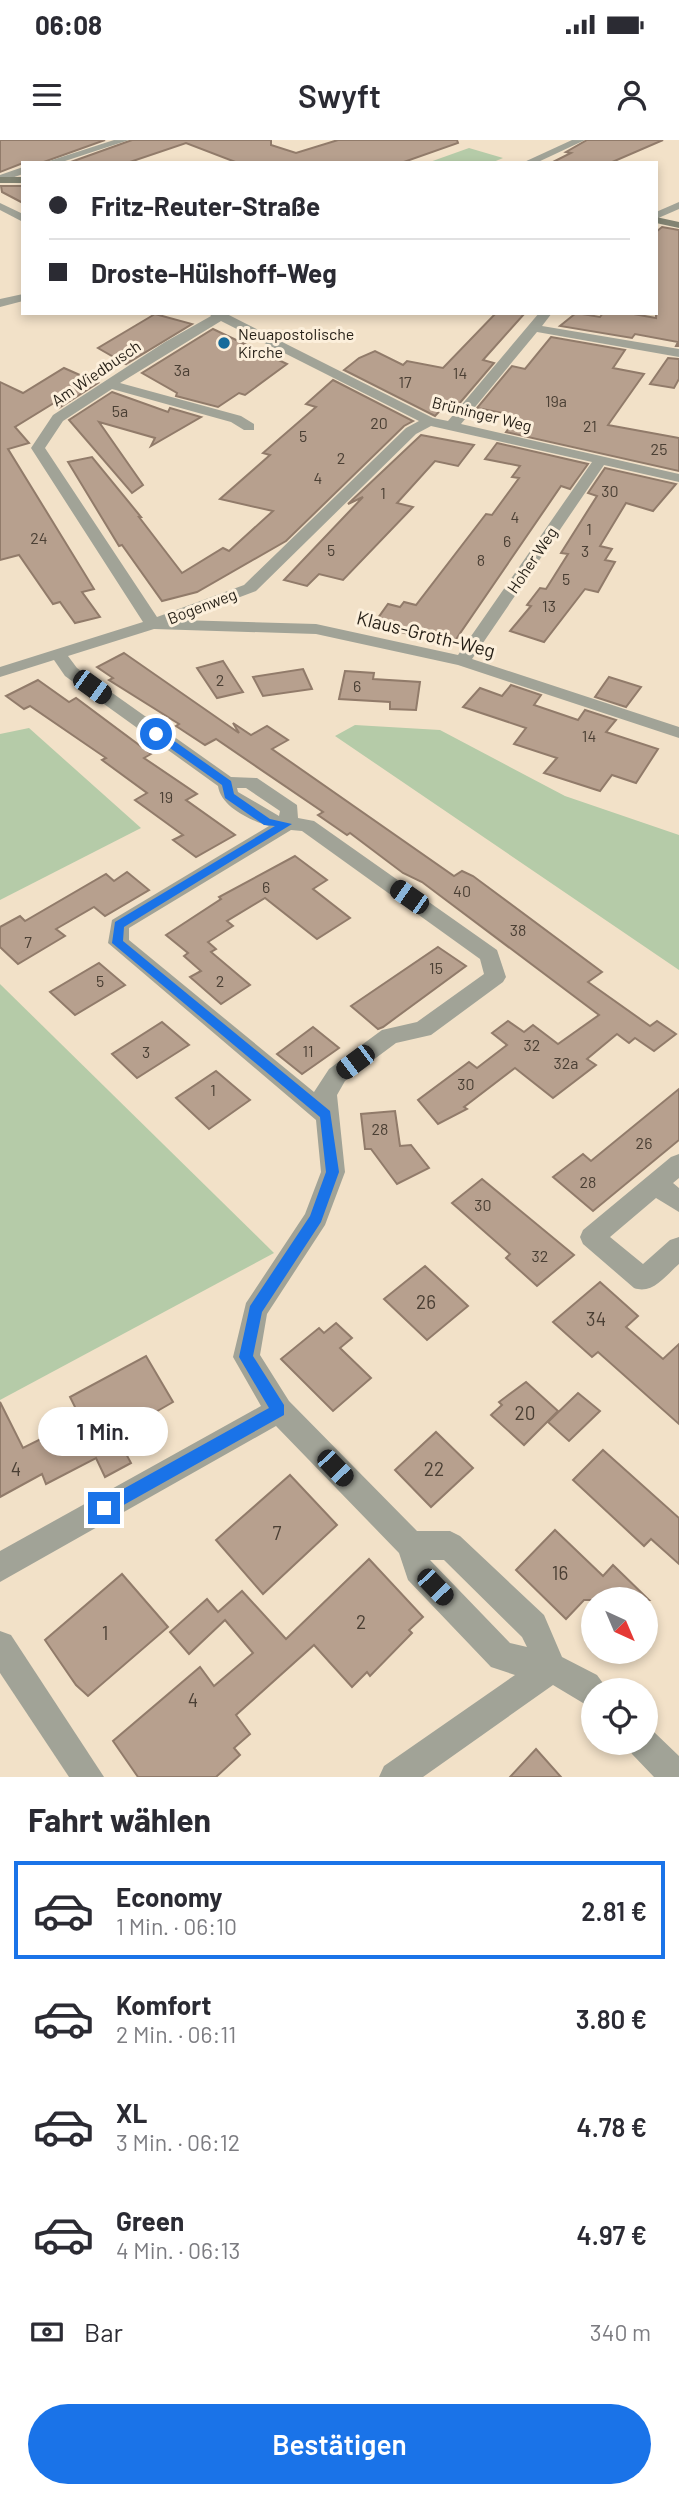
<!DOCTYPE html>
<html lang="de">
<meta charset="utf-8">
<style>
body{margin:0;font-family:Barlow,sans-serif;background:#f7f7f7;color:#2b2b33;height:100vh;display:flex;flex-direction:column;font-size:26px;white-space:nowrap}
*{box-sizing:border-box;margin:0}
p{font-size:23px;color:#7c7c81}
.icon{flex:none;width:38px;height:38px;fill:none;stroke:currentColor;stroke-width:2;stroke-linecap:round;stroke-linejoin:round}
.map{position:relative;height:1637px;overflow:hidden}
.drawer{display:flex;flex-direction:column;background:#fff;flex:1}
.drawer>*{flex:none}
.guide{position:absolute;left:21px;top:21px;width:637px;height:154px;border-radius:0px;box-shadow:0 4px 10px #0003;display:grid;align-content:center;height:154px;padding:0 28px;background:#fff}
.needle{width:46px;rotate:136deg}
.buttons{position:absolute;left:581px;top:1447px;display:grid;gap:14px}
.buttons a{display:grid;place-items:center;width:77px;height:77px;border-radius:50%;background:#fff;box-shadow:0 4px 10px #0003;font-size:35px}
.end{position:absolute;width:32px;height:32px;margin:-16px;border:9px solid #1a73e8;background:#fff;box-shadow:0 0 0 4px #fff}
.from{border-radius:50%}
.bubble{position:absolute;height:49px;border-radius:24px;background:#fff;box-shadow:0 4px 10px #0003;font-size:23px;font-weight:600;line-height:49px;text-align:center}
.car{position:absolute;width:21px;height:42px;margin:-21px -10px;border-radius:9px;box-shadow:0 0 5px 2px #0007;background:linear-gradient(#222 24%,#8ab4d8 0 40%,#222 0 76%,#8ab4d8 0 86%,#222 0)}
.guide b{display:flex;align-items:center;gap:24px;height:66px;font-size:26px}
.guide b+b{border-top:2px solid #e1e1e2}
.guide i{width:18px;height:18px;background:#2b2b33}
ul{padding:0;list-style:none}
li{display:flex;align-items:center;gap:21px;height:98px;margin:0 14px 10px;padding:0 14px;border:4px solid transparent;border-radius:0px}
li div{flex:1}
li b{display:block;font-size:26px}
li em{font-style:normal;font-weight:600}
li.selected{border-color:#1a73e8}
li>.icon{width:63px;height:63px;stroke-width:1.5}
h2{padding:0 28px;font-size:32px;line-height:84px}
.pay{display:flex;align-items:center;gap:18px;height:77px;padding:0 28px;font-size:26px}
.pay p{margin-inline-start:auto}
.action{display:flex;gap:14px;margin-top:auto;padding:14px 28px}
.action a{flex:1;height:80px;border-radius:42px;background:#1a73e8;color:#fff;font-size:28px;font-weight:600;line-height:80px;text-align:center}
.status{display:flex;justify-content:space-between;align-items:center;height:49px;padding:0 35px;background:#fff;direction:ltr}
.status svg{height:19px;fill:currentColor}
header{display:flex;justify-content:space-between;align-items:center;height:91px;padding:0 28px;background:#fff;font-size:32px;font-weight:600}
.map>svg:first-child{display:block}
.green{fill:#b5cba8}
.building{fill:#b7a08e;stroke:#917b6a;stroke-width:2}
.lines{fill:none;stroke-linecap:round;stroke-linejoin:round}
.street{fill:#a1a397;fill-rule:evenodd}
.secondary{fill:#818372;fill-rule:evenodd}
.route{fill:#1a73e8}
.poi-dot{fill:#166b9b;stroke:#fcefdb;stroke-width:2.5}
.labels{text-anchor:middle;stroke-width:6;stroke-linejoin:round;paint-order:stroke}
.far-poi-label{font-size:16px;fill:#251f16;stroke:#fcefdb;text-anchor:start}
.number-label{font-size:16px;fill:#4a3f34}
.far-street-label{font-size:16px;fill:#251f16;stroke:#fcefdb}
.street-label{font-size:19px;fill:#251f16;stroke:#fcefdb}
.near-number-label{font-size:19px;fill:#4a3f34}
</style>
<div class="status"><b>06:08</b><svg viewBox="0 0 49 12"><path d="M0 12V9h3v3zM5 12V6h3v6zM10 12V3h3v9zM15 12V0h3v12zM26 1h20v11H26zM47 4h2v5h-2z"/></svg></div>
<header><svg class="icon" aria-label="menu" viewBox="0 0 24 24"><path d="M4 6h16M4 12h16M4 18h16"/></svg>Swyft<svg class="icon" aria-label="person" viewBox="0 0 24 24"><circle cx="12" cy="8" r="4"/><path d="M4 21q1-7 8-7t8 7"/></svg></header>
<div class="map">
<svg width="679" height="1637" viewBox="0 0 679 1637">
<rect width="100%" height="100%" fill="#f2e1c8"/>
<g class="green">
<polygon points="469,8 503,18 491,23 427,23"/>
<polygon points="355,585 440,590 565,656 679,695 679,830 335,596"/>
<polygon points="29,588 141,688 0,760 0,594"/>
<polygon points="0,844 274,1113 0,1260"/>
</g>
<g class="building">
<polygon points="0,0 105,0 41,23 23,23 0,32"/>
<polygon points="132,0 271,0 271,5 296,13 338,0 457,0 458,3 401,23 238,23 186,3 127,23 68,23"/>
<polygon points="587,0 663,0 610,23 551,23 571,13 566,12"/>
<polygon points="1,46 23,46 23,63 2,52"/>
<polygon points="662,87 679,90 679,206 676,206 678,202 635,194 632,198 560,186 576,173 600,177 603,173 628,173 656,178 656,92"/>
<polygon points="496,173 525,173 483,220 494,223 458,265 448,262 435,276 344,230 359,218 375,211 403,225 407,221 443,228"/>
<polygon points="155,174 192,184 126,224 98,208"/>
<polygon points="213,189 287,224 245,255 239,253 218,267 176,256 177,253 142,233"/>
<polygon points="551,197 625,210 613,228 644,234 608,285 679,298 679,331 506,292 518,276 477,268 512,226 525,229"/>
<polygon points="668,218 679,219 679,239 674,248 650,244"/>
<polygon points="64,228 98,243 59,268 54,263 15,287 29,303 8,309 94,449 82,452 100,477 75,483 60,462 53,464 19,415 0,420 0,242 23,253"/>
<polygon points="333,240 413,281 404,286 286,401 197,452 162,461 122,405 119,406 68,322 92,317 141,377 139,377 182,433 223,408 229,411 273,371 220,359 270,315 263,313 316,267 306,264"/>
<polygon points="112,252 168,272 170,268 201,277 151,306 155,298 99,282 143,345 132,353 69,280"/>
<polygon points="421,295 474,305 458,326 435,321 397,363 413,367 343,440 319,434 307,446 284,440 363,357 348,364"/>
<polygon points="497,303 588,324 570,349 561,346 452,505 373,485 388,464 400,467 404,462 416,465 486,374 492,375 519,338 512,337 520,326 485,319"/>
<polygon points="605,328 676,344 653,371 626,363 600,406 612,409 605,420 615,422 598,452 585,449 544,502 510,491 531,466 527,465 540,448 546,449 568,414 561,413 597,356 588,353"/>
<polygon points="124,513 239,593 233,583 251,595 267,586 288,600 272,609 454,736 462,731 473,736 602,832 588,842 650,886 657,881 676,894 654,911 635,898 629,903 617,894 587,919 596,925 553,958 515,928 464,967 467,969 438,984 418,960 469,922 477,928 507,905 492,893 508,881 524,892 533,885 558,904 599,875 422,742 403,733 350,693 347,695 318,675 323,672 216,599 205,605 176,586 179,584 109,540 113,538 97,527"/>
<polygon points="223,521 243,552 217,558 197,528"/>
<polygon points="303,529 312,549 263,556 253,537"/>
<polygon points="345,531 374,533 373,539 420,542 416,570 390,569 390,562 339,559"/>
<polygon points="609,537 641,547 626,567 595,557"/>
<polygon points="38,540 69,562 76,558 151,614 144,618 197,654 186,660 235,695 196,717 173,700 183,695 135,660 147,653 102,620 106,618 30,566 24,569 6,556"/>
<polygon points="511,545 541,555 534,565 578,580 585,570 616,580 606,592 658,609 636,643 612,635 600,651 544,633 557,618 514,604 526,588 463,567 480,548 502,556"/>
<polygon points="295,716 327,740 313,749 350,778 317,799 265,758 227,781 233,786 208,802 216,809 211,812 250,845 221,864 190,837 201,831 184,816 188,813 166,795 221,759 219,757"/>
<polygon points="127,732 149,750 105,776 94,767 56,789 65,796 18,824 0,807 0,787 20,776 25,781 106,734 114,741"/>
<polygon points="438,807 466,826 383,887 378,889 351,866"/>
<polygon points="99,823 125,845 75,875 50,852"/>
<polygon points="162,882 189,905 137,938 112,914"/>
<polygon points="313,887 339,908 302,934 277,914"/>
<polygon points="216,931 250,960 209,989 176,958"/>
<polygon points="679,949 679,1000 593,1071 553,1037 583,1014 591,1021"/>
<polygon points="395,971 400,1006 411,1005 429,1028 397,1044 371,1009 365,1009 361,974"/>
<polygon points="482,1039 574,1115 537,1146 506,1118 510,1114 452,1063"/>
<polygon points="425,1126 468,1166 427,1200 384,1159"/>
<polygon points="600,1142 638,1176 626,1187 663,1219 679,1204 679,1284 598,1212 592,1217 553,1182"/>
<polygon points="336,1183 352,1198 340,1208 371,1238 333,1271 281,1219 319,1188 324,1193"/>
<polygon points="146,1216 173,1262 116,1295 131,1323 105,1337 96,1318 46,1344 42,1334 0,1357 0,1262 23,1308 81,1279 70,1257"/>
<polygon points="526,1242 558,1271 524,1305 491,1275 502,1265 499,1262"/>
<polygon points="578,1253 600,1271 569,1301 548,1282"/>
<polygon points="436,1292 473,1328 431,1367 395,1330"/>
<polygon points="603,1310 679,1378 679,1424 651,1399 644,1406 573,1340"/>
<polygon points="290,1335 337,1385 263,1454 216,1400"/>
<polygon points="555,1390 603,1436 613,1425 649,1460 584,1460 566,1479 516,1430"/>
<polygon points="369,1419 423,1477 409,1490 412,1493 370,1536 367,1532 352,1547 314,1505 236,1575 250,1594 234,1608 240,1615 216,1637 138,1637 113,1601 200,1527 214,1546 253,1513 225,1480 189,1514 170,1492 207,1459 218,1472 242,1451 286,1499"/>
<polygon points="122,1434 168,1487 88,1556 76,1545 45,1500"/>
<polygon points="536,1609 561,1637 510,1637"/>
</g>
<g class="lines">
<g class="street">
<polygon points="114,0 129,0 59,23 43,23"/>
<polygon points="572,0 585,0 536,23 522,23"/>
<polygon points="23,27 23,34 0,42 0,35"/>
<polygon points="679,62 679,69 656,79 656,72"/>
<polygon points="0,63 23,74 23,82 0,70"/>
<polygon points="23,154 23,161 0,167 0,159"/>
<path d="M209,173H225L433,278L448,281L539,173H552L542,186L679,209V217L537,192L461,284L679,334V342L604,325L472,519L679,587V598L458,525L316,494L154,489L68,516L77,528L231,637L257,638L297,665L298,678L314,681L497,810L506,837L503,842L431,895L396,903L345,941L337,955L345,1032L325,1085L267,1174L260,1215L289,1261L417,1391H450L460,1396L544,1475L562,1517L597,1535L608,1550H593V1569L553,1545L423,1637H379L384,1626L515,1535L491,1527L408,1440L399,1413L276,1286L0,1442V1411L261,1266L233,1217L246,1163L305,1074L321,1032L316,980L108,803L112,780L269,686C250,680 221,667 218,646L65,536L54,520L0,537V527L143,482L31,308L53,275L165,202L211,176ZM221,181L419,281L406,288L244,445L157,477L45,308L63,281L112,249L231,282L244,290H254V284L241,276L120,243ZM431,286L592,322L458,515L316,484L179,480L256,451L416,294ZM237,648H246L280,671L279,676L238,652ZM291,690L302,691L480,819L484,834L417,882L382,890L329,929L314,952L129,800V788ZM430,1420H444L522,1497L527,1507L510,1503Z"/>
<path d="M679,1014V1038L673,1043L679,1048V1072L656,1058L610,1097L643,1124L670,1100L679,1097V1124C666,1135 653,1155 634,1148L583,1104L580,1097L583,1090L671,1017Z"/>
<polygon points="0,1491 11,1495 104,1637 69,1637 0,1533"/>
<polygon points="646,1588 654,1592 679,1616 679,1637 654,1637 632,1614 627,1603 646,1603"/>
</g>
<g class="secondary">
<rect x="0" y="37" width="23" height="6"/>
<polygon points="656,77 679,82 679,88 656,83"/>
</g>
</g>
<polygon class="route" points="153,591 160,591 231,641 234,654 270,679 292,684 124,787 123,801 330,971 339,1032 321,1082 262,1172 253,1216 284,1265 284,1275 104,1376 98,1374 98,1363 269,1268 239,1217 250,1166 310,1076 326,1032 320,977 112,803 115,782 275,686 264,685 225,658 222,645 153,596"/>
<circle class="poi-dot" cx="224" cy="203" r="7"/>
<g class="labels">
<g class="far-poi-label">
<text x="238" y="200">Neuapostolische<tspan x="238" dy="18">Kirche</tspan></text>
</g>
<g class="number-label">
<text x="182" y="236">3a</text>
<text x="460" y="239">14</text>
<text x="405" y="248">17</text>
<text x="556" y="267">19a</text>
<text x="120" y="277">5a</text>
<text x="379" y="289">20</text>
<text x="590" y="292">21</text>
<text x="303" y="302">5</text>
<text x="659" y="315">25</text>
<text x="341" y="324">2</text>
<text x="318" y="344">4</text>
<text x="610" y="357">30</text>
<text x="383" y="359">1</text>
<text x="515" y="383">4</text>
<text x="589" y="395">1</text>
<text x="39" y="404">24</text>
<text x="507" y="407">6</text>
<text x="331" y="416">5</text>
<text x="585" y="417">3</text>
<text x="481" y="426">8</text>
<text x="566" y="445">5</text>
<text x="549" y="472">13</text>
<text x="220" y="546">2</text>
<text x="357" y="552">6</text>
<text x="589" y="602">14</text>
<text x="166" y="663">19</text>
<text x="266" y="753">6</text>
<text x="462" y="757">40</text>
<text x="518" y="796">38</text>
<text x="28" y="808">7</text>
<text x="436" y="834">15</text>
<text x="100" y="847">5</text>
<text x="220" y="847">2</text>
<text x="532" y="911">32</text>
<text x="308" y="917">11</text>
<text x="146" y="918">3</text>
<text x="566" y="929">32a</text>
<text x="466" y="950">30</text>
<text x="213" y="956">1</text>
<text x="380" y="995">28</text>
<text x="644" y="1009">26</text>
<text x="588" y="1048">28</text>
<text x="483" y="1071">30</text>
<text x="540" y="1122">32</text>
</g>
<g class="far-street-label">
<text transform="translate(96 233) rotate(-34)" y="6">Am Wiedbusch</text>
<text transform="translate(482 274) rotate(14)" y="6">Brüninger Weg</text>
<text transform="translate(532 420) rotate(-56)" y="6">Hoher Weg</text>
<text transform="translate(202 466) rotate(-21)" y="6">Bogenweg</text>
</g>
<g class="street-label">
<text transform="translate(426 494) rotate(14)" y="7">Klaus-Groth-Weg</text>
</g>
<g class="near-number-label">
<text x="426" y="1169">26</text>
<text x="596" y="1186">34</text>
<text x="525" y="1280">20</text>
<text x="16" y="1336">4</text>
<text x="434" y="1336">22</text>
<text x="277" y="1400">7</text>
<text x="560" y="1440">16</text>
<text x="361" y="1489">2</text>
<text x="105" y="1500">1</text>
<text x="193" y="1567">4</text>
</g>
</g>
</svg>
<div class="buttons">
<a><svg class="needle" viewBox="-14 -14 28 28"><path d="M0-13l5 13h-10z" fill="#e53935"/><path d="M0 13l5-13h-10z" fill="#7c7c81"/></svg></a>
<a><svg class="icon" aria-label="locate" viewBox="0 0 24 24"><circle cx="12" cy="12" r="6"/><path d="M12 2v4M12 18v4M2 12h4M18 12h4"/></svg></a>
</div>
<i class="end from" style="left:156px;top:594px"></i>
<i class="end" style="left:104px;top:1368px"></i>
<div class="bubble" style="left:38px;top:1267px;width:130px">1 Min.</div>
<i class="car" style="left:92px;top:547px;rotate:126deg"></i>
<i class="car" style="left:409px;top:757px;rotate:305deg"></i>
<i class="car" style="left:355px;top:922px;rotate:233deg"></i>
<i class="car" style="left:335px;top:1328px;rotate:136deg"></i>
<i class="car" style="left:435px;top:1447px;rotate:136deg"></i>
<div class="guide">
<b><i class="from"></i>Fritz-Reuter-Straße</b>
<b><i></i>Droste-Hülshoff-Weg</b>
</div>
</div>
<section class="drawer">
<h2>Fahrt wählen</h2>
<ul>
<li class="selected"><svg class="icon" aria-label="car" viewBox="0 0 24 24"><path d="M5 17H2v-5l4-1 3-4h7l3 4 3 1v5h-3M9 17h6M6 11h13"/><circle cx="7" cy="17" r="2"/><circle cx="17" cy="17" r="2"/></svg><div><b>Economy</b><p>1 Min. · 06:10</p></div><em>2.81 €</em></li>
<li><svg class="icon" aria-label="car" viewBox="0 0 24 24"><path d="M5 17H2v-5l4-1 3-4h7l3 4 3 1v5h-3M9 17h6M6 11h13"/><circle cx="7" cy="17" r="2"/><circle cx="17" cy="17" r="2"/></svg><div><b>Komfort</b><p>2 Min. · 06:11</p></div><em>3.80 €</em></li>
<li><svg class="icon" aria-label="car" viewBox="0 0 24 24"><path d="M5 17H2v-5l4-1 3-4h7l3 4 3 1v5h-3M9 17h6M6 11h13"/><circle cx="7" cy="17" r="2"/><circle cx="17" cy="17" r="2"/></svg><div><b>XL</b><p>3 Min. · 06:12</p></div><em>4.78 €</em></li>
<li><svg class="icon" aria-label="car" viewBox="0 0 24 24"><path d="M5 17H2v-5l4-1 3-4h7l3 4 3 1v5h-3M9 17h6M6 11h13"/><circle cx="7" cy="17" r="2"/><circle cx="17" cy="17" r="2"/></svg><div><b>Green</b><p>4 Min. · 06:13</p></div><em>4.97 €</em></li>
</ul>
<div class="pay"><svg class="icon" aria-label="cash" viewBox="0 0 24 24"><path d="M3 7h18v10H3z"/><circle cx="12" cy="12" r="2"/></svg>Bar<p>340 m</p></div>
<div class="action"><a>Bestätigen</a></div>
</section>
